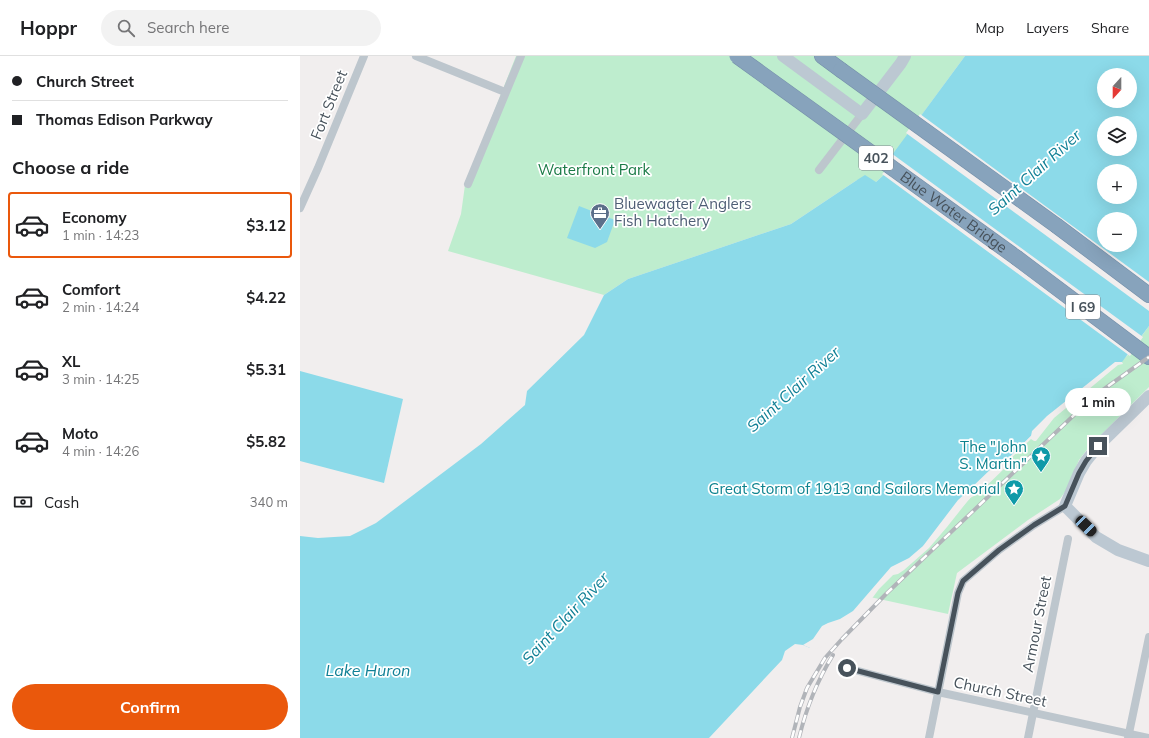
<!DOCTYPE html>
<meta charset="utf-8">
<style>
body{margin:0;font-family:Mulish,sans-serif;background:#f2f2f2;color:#202124;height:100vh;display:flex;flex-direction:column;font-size:15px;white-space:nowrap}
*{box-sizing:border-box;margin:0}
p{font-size:13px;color:#757577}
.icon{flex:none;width:22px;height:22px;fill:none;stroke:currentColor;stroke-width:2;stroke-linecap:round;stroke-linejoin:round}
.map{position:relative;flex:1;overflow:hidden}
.side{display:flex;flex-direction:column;background:#fff;width:300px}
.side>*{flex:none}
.top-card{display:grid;align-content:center;height:88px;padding:0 12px;background:#fff}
.needle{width:26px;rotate:201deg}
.fabs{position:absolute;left:797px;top:12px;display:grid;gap:8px}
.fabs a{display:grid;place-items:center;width:40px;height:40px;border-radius:50%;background:#fff;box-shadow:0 4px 16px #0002;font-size:20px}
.end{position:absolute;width:18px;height:18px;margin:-9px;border:5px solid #47525b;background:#fff;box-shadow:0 0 0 2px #fff}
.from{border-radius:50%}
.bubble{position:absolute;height:28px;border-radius:14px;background:#fff;box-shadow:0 4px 16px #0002;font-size:13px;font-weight:700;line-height:28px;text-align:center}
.car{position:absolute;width:12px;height:24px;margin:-12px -6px;border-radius:5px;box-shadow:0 0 3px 1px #0007;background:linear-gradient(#222 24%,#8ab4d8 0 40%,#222 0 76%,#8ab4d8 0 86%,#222 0)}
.top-card b{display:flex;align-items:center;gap:14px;height:38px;font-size:15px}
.top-card b+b{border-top:1px solid #e0e0e0}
.top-card i{width:10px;height:10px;background:#202124}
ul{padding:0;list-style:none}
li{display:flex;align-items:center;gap:12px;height:66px;margin:0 8px 6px;padding:0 4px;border:2px solid transparent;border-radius:4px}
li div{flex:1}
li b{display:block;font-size:15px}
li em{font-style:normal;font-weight:700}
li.active{border-color:#ea580c}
li>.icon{width:36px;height:36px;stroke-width:1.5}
h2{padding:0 12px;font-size:18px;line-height:48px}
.pay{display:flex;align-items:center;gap:10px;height:44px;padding:0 12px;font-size:15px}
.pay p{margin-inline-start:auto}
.cta{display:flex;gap:8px;margin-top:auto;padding:8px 12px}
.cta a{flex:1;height:46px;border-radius:24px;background:#ea580c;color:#fff;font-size:16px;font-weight:700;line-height:46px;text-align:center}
header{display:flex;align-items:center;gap:24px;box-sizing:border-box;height:56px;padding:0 20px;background:#fff;border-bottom:1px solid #e0e0e0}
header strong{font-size:19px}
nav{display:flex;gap:22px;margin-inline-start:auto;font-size:14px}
.search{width:280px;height:36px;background:#f2f2f2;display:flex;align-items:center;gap:10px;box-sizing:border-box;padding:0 14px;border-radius:22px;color:#757577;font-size:15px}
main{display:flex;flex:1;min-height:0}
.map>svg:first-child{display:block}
.green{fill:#beedce}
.water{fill:#8cdae9;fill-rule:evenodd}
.pier{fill:#f1eeee}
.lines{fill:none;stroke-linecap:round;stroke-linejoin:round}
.highway-casing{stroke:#738ea8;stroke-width:16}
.street{stroke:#bdc6cd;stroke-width:8}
.secondary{stroke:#bcc8d2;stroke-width:12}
.highway{stroke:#87a3bc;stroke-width:15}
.rail-casing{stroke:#b1b4b9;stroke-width:4}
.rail{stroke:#fff;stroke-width:2.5;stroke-dasharray:8;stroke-linecap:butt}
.highway-bridge-casing{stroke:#738ea8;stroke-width:16;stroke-linecap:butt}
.highway-bridge{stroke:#87a3bc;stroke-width:15}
.route{stroke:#47525b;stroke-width:5}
.labels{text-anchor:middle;stroke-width:3.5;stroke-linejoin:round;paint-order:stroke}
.shield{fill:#fff;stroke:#7e868c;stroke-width:1}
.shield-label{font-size:14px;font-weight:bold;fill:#47525b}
.street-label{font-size:15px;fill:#47525b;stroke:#fff}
.park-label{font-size:15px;fill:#1a7a46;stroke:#fff}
.service-label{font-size:15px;fill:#4e5e75;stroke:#fff;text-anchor:start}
.culture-label{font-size:15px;fill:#0d838f;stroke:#fff;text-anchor:end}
.water-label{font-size:16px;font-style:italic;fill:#118096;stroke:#fff}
</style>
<header>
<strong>Hoppr</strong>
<div class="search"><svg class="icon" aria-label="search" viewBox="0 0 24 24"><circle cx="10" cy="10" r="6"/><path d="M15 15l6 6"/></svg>Search here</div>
<nav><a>Map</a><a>Layers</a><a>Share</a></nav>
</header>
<main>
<section class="side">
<div class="top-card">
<b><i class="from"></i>Church Street</b>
<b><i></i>Thomas Edison Parkway</b>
</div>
<h2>Choose a ride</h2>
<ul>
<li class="active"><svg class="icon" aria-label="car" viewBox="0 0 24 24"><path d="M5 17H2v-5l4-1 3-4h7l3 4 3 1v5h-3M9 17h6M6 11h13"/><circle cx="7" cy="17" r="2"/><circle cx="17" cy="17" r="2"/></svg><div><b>Economy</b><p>1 min · 14:23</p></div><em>$3.12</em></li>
<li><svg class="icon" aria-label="car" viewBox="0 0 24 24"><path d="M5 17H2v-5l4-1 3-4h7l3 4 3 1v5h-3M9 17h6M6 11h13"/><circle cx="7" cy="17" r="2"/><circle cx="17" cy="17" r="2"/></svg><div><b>Comfort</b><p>2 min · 14:24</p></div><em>$4.22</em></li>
<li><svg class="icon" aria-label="car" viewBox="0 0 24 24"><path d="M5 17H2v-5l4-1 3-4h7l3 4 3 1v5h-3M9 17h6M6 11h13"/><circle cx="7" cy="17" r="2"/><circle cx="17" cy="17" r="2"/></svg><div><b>XL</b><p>3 min · 14:25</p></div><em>$5.31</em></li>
<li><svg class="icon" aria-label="car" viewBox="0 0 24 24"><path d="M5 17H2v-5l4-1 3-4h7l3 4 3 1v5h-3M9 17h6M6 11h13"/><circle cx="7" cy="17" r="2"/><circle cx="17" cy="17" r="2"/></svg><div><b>Moto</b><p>4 min · 14:26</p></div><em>$5.82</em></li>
</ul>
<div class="pay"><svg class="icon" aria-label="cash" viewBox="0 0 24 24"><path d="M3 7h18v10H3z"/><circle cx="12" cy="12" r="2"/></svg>Cash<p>340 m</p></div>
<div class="cta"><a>Confirm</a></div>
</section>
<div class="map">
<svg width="849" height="682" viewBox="0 0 849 682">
<rect width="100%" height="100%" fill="#f1eeee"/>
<g class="green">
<polygon points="216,0 665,0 618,64 600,104 576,126 557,124 491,168 328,223 304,239 148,195 161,158 165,129"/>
<polygon points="849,270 849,331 789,391 779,404 767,433 760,443 728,464 657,517 648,558 570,541 658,455 705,406 753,361 828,299"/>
</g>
<g class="water">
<path d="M665,0H849V270L822,306L817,307L731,380L669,441L628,490L592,517L539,570L510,592L503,589L495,588L485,595L482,604L409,682H0V480L18,482L50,480L76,467L181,388L225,349L227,335L284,279L304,239L328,223L491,168L557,124L565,119L576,126L599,105L592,99ZM804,19H830V45H804ZM804,67H830V93H804ZM804,115H830V141H804ZM804,163H830V189H804Z"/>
<polygon points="279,150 315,164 307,186 295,192 267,182"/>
<polygon points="0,315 103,343 84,427 0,405"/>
</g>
<g class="pier">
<polygon points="620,58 849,226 849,255 606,77"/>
<polygon points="591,97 843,281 830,300 582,118 596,105 590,100"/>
<polygon points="815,306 822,306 823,308 818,309 754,362 736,385 734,385 731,383 707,406 708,409 678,438 670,442 647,471 629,492 604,514 598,518 593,519 579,533 562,556 555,560 549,568 540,571 524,590 515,593 510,592 503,589 513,583 522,570 528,567 540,563 553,555 591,511 609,502 623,490 658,444 669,434 694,410 702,404 705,406 731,380 732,375 747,360"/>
</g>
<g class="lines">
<defs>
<g id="highway">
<polyline points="522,0 541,14"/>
<polyline points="757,170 849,239"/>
<polyline points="717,202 849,301"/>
</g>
</defs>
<use href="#highway" class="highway-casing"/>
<g class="street">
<polyline points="116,0 205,36"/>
<polyline points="519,114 562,58"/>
<polyline points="168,128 221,0"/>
<polyline points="0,152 18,112 64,0"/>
<polyline points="547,612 638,636 849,682"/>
<polyline points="629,682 658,537 663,525 699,494 734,469 765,450"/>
<polyline points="728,682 768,483"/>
<polyline points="828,682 849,581"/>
</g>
<g class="secondary">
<polyline points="483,0 562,58 601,7 605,0"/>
<polyline points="849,340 798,390 786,405 779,417 765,450 796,481 818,494 849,505"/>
</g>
<use href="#highway" class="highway"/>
<defs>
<g id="rail">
<polyline points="492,682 500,651 507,632 525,602 542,583 587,537 793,341 849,301"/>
<path d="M499,682C506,653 517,625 533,599"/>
</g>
</defs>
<use href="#rail" class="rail-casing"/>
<use href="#rail" class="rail"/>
<defs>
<g id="highway-bridge">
<path id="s1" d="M437,0L717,202"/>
<polyline points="541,14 757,170"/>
</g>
</defs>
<use href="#highway-bridge" class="highway-bridge-casing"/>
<use href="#highway-bridge" class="highway-bridge"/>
</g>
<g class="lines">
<polyline class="route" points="547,612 638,636 658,537 663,525 699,494 734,469 765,450 779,417 786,405 798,390"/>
</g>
<defs>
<symbol id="office-pin" viewBox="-11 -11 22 30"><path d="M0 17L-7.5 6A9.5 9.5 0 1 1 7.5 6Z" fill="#5c6f8a" stroke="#fff"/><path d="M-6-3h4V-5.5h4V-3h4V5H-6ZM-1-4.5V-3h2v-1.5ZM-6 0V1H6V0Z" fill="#fff"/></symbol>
<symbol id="sight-pin" viewBox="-11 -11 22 30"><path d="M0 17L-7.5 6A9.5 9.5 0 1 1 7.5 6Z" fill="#0f9aa8" stroke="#fff"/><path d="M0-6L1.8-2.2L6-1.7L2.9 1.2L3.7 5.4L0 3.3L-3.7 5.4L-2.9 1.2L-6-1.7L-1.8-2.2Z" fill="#fff"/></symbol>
</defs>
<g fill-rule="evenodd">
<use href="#office-pin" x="289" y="146" width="22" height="30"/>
<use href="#sight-pin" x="730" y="389" width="22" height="30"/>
<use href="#sight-pin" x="703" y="422" width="22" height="30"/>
</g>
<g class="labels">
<g class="shield">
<rect x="559" y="90" width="34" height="24" rx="3"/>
<rect x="766" y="239" width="34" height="24" rx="3"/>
</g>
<g class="shield-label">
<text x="576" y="107">402</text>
<text x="783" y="256">I 69</text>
</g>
<g class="street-label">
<text transform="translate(29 49) rotate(-68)" y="5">Fort Street</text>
<text dy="5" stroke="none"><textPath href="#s1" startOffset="267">Blue Water Bridge</textPath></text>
<text transform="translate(737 568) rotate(-79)" y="5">Armour Street</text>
<text transform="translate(700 636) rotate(12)" y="5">Church Street</text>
</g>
<g class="park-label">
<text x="294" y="119">Waterfront Park</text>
</g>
<g class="service-label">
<text x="314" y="153">Bluewagter Anglers<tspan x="314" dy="17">Fish Hatchery</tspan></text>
</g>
<g class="culture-label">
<text x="727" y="396">The "John<tspan x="727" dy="17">S. Martin"</tspan></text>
<text x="700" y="438">Great Storm of 1913 and Sailors Memorial</text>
</g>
<g class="water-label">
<text transform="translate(734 116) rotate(-42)" y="6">Saint Clair River</text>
<text transform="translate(493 333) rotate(-42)" y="6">Saint Clair River</text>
<text transform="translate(265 562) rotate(-47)" y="6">Saint Clair River</text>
<text x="68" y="620">Lake Huron</text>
</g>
</g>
</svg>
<div class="fabs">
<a><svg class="needle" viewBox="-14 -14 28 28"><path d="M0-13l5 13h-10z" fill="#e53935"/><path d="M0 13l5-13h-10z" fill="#757577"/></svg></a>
<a><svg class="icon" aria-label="layers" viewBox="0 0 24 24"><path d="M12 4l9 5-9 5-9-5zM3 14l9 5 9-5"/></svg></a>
<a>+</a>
<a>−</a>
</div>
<i class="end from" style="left:547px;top:612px"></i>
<i class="end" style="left:798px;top:390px"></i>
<div class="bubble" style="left:765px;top:332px;width:66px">1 min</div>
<i class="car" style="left:786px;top:470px;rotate:134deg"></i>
</div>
</main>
